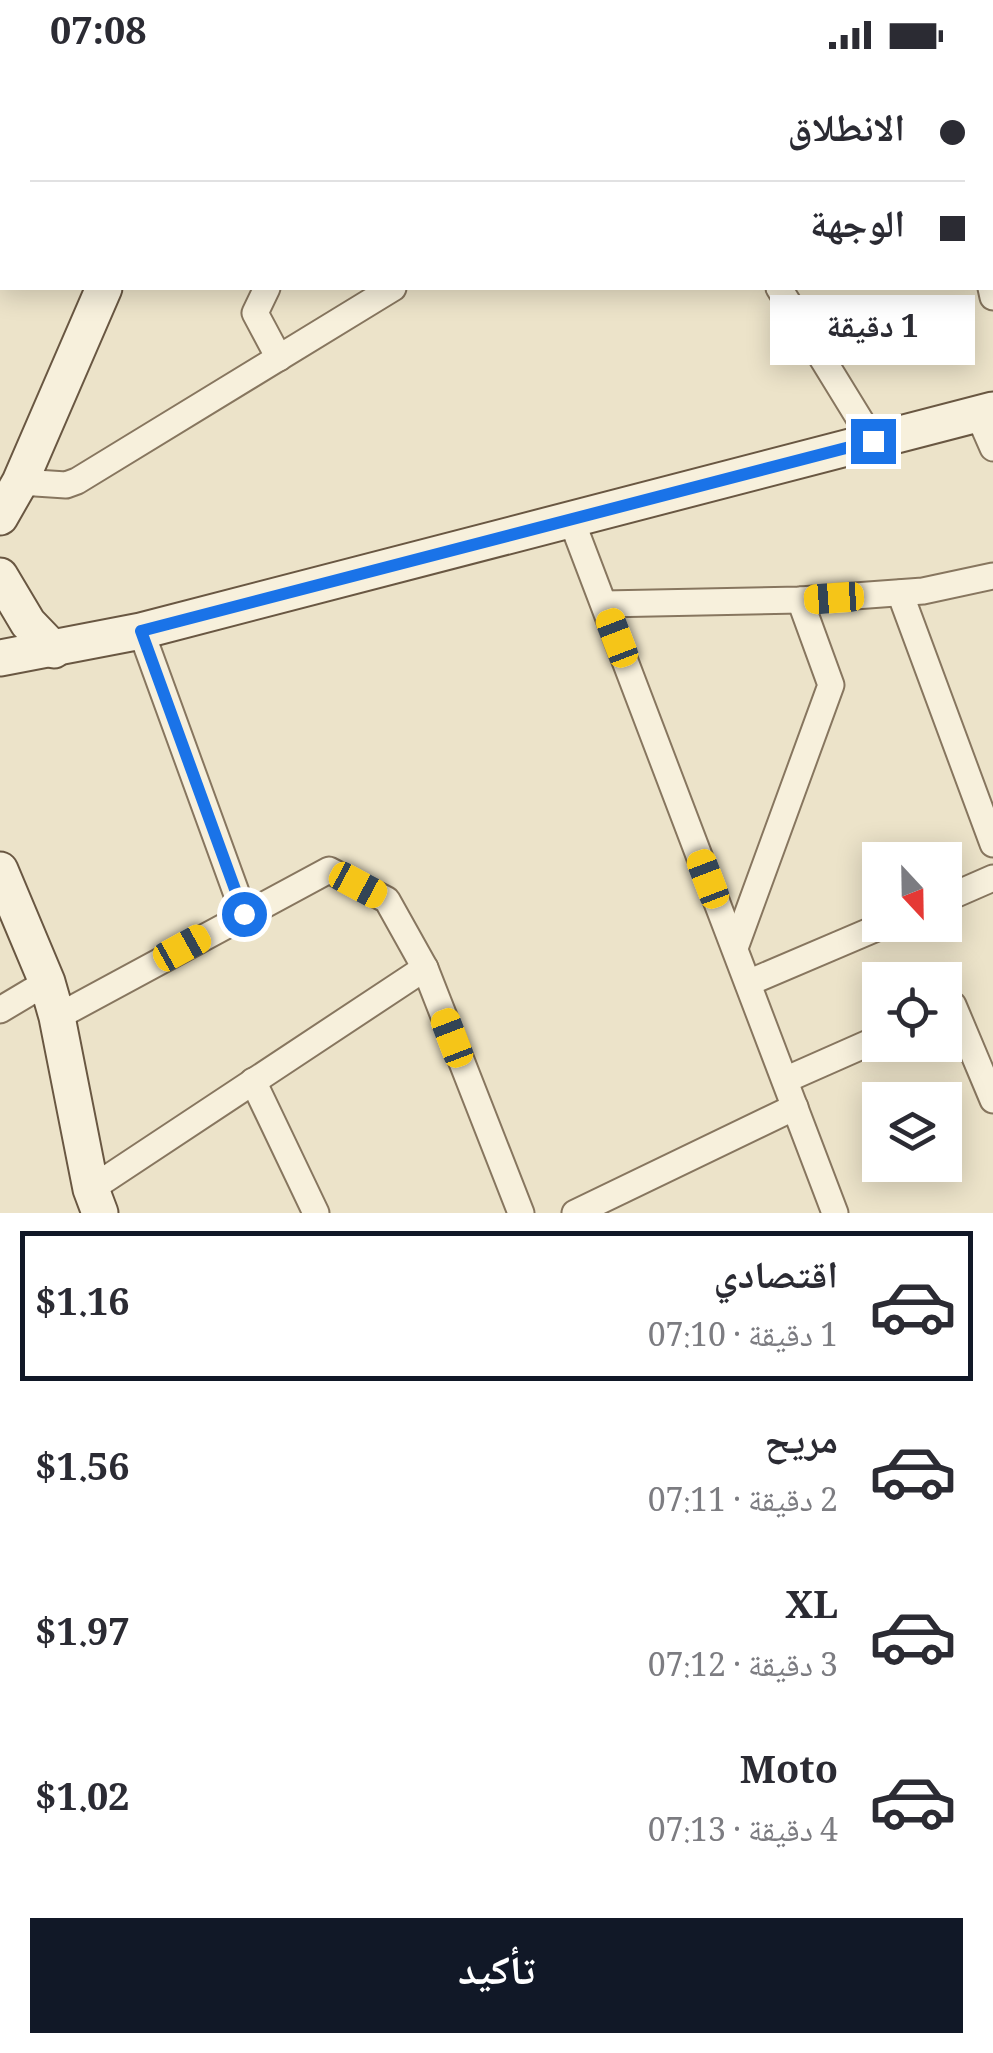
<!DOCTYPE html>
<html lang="ar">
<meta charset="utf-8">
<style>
body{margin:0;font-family:Georgia,"Noto Naskh Arabic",serif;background:#f7f7f7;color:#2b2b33;direction:rtl;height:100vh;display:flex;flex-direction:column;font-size:38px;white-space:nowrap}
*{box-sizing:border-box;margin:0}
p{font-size:32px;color:#7c7c81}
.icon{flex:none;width:55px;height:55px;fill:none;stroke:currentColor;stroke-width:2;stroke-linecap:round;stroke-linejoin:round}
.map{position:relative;height:1143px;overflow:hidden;direction:ltr}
.drawer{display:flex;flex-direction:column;background:#fff;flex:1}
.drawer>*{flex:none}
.top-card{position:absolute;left:0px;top:0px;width:995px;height:220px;box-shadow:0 5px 25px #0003;direction:rtl;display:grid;align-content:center;height:220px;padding:0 30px;background:#fff}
.needle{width:65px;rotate:158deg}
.fabs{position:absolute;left:862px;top:772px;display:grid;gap:20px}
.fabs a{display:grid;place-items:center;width:100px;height:100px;border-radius:0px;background:#fff;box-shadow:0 5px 25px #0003;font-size:50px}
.end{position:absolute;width:45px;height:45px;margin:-22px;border:12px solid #1a73e8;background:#fff;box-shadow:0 0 0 5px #fff}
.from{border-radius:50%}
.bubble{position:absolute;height:70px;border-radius:0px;background:#fff;box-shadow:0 5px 25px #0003;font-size:32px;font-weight:800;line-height:70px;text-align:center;direction:rtl}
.car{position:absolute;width:30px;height:60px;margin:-30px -15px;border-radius:12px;box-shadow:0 0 8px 2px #0007;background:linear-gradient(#f5c518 24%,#345 0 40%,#f5c518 0 76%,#345 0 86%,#f5c518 0)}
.top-card b{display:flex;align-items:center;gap:35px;height:95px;font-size:38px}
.top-card b+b{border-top:2px solid #e1e1e2}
.top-card i{width:25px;height:25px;background:#2b2b33}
ul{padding:18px 0 0;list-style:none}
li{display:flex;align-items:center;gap:30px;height:150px;margin:0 20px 15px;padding:0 10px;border:5px solid transparent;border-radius:0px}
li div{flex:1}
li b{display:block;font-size:38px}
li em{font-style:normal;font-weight:800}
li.selected{border-color:#111827}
li>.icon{width:90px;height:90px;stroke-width:1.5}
.primary-button{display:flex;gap:20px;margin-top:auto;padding:20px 30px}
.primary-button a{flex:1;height:115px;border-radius:0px;background:#111827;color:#fff;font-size:40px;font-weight:800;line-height:115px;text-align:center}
.status{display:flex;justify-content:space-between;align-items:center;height:70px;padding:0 50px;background:#fff;direction:ltr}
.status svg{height:28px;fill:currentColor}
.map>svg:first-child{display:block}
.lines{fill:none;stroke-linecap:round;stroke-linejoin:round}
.minor-casing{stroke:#87765f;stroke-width:29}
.secondary-casing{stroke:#695742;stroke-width:39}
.minor{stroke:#f7f0dc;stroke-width:25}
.secondary{stroke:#f7f0dc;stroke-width:35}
.route{stroke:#1a73e8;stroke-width:12}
</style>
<div class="status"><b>07:08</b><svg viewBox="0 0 49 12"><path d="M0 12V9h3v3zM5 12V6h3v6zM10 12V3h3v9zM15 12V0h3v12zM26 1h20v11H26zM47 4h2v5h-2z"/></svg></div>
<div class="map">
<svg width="993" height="1143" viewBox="0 0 993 1143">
<rect width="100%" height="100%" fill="#ece3c9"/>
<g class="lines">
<defs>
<g id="minor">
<polyline points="592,0 596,2"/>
<polyline points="962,0 962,2"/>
<polyline points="368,2 369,0"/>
<polyline points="738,2 742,0"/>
<polyline points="992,116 993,118"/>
<polyline points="267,218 255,243 279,288"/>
<polyline points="779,218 873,371"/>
<polyline points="991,218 993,227"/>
<polyline points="978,344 993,378"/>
<polyline points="20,412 66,415 77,411 393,218"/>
<polyline points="571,449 835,1143"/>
<polyline points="900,523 993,774"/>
<polyline points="604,534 800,530 923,521 993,506"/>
<polyline points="141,561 244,844"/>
<polyline points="945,829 993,808"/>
<polyline points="735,878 831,615 800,530"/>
<polyline points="748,913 884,855"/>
<polyline points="945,938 953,935 993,1030"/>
<polyline points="0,940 47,912"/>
<polyline points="57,947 329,800 387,830 425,898 521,1143"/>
<polyline points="785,1010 880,968"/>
<polyline points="253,1011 316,1143"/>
<polyline points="91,1119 425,898"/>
<polyline points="575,1143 795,1037"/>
</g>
<g id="secondary">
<polyline points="190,2 191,0"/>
<polyline points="0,447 20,412 104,218"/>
<polyline points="0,506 28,553 54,580"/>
<polyline points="0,588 141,561 993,340"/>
<polyline points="0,800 47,912 57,947 91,1119 100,1143"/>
</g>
</defs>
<use href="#minor" class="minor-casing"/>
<use href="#secondary" class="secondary-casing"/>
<use href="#minor" class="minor"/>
<use href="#secondary" class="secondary"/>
</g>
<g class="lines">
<polyline class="route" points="244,844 141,561 873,371"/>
</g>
</svg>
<div class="fabs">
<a><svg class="needle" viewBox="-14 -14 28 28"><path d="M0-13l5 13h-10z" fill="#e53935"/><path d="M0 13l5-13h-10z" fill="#7c7c81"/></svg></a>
<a><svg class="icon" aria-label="locate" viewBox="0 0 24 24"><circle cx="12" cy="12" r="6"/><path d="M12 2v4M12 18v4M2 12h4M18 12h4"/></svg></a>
<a><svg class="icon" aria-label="layers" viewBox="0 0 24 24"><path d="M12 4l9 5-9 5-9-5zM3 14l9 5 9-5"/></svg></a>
</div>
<i class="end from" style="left:244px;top:844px"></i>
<i class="end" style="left:873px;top:371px"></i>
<div class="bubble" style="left:770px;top:225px;width:205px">1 دقيقة</div>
<i class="car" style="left:834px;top:528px;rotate:266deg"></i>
<i class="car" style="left:617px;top:568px;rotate:339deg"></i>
<i class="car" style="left:708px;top:809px;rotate:339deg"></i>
<i class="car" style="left:358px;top:815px;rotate:118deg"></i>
<i class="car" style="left:182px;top:878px;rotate:61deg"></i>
<i class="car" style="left:452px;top:968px;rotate:339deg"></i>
<div class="top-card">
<b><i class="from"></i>الانطلاق</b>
<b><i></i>الوجهة</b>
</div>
</div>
<section class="drawer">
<ul>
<li class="selected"><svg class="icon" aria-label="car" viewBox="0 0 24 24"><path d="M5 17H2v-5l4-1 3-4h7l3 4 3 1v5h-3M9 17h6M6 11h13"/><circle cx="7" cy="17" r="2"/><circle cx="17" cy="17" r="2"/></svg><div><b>اقتصادي</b><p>1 دقيقة · 07:10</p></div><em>$1.16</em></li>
<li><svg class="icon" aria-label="car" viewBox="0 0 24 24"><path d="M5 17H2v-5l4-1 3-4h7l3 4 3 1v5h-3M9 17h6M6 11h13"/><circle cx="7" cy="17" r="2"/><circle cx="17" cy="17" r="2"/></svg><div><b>مريح</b><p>2 دقيقة · 07:11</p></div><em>$1.56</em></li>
<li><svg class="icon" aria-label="car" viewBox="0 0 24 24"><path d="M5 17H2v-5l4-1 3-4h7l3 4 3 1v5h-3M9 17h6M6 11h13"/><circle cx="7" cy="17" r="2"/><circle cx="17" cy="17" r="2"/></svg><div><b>XL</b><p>3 دقيقة · 07:12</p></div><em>$1.97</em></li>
<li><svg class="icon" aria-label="car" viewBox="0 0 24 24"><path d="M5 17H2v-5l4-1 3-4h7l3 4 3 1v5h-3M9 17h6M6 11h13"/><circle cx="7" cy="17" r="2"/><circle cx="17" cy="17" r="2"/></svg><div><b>Moto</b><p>4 دقيقة · 07:13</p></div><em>$1.02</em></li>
</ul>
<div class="primary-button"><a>تأكيد</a></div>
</section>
